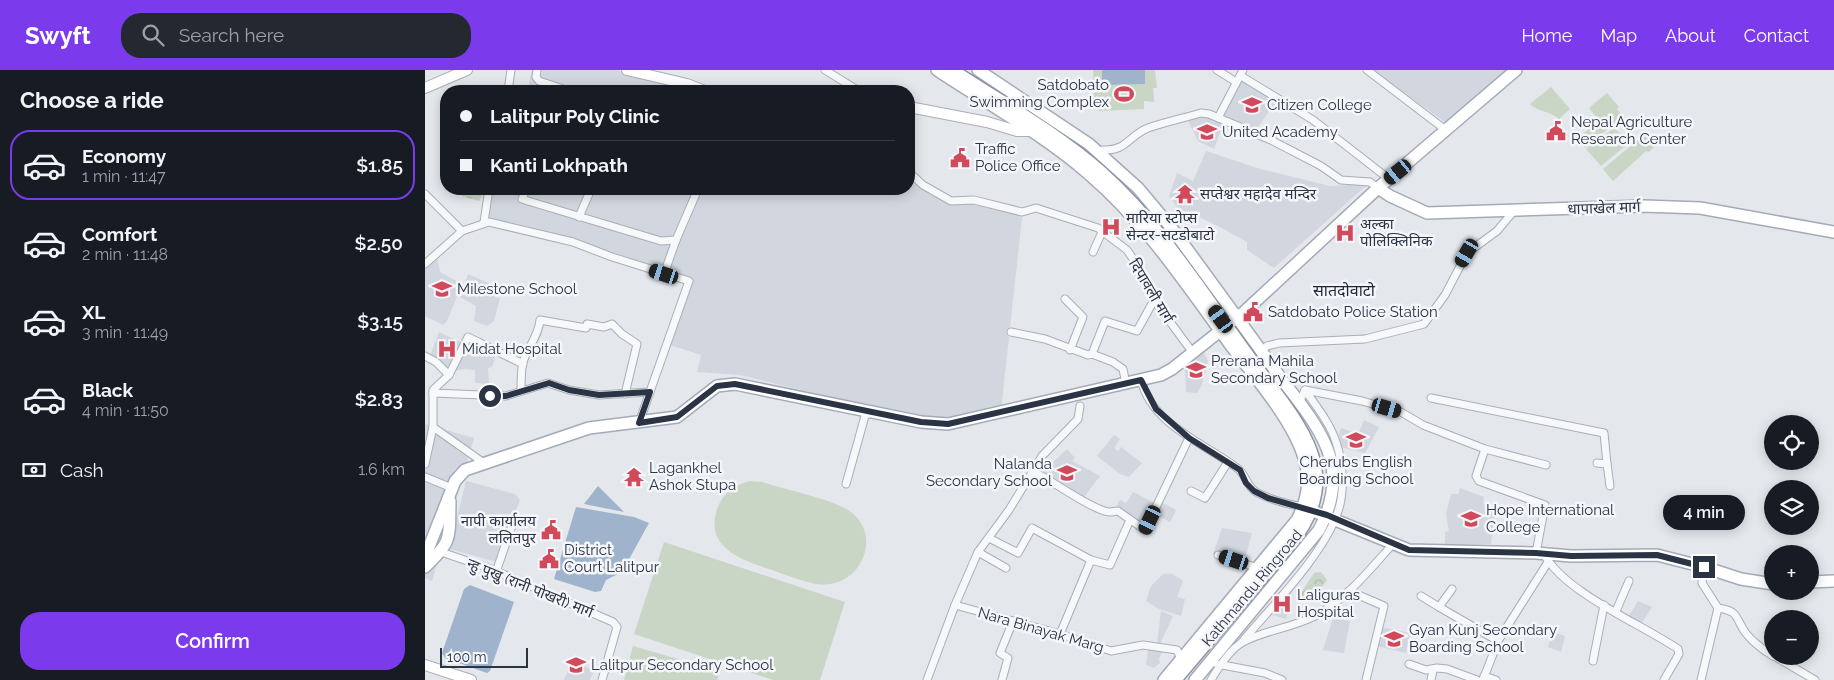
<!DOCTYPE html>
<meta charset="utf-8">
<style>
body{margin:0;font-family:Raleway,"Noto Sans Devanagari",sans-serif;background:#242831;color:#f1f3f6;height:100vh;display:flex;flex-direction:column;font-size:19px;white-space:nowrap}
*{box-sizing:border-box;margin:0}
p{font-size:16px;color:#9ea1a6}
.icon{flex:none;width:28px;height:28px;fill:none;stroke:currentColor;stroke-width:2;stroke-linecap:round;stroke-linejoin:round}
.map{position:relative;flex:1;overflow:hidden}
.side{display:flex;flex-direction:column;background:#171b24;width:425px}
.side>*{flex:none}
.hud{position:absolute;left:15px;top:15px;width:475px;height:110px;border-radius:20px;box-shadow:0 2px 12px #0003;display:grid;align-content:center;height:110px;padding:0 20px;background:#171b24}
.fabs{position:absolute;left:1339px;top:345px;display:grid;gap:10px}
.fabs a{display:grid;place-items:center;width:55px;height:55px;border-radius:50%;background:#171b24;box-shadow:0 2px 12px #0003;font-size:25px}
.scale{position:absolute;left:15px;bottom:12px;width:88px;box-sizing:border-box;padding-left:5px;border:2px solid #2b3445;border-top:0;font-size:14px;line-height:18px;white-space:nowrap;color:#2b3445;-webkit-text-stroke:4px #f4f6f9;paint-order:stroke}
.end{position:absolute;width:22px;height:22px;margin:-11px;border:6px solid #2b3445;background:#fff;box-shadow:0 0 0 2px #fff}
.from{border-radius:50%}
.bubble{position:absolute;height:35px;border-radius:18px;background:#171b24;box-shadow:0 2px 12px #0003;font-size:16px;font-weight:600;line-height:35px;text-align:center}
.car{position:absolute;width:15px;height:30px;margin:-15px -8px;border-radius:6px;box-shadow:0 0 4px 1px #0007;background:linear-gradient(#222 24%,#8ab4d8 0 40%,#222 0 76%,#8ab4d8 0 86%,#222 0)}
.hud b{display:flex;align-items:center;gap:18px;height:48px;font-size:19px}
.hud b+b{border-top:1px solid #363941}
.hud i{width:12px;height:12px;background:#f1f3f6}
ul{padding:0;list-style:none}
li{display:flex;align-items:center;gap:15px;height:70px;margin:0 10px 8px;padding:0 10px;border:2px solid transparent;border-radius:20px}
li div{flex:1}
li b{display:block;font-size:19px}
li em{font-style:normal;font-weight:600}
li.on{border-color:#7c3aed}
li>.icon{width:45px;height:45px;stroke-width:1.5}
h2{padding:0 20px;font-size:22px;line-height:60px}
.pay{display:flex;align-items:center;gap:12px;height:55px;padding:0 20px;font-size:19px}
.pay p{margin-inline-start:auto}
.primary-button{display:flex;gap:10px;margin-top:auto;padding:10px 20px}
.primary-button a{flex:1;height:58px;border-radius:20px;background:#7c3aed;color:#fff;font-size:20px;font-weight:600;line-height:58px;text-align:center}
header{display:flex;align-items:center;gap:30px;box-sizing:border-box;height:70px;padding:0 25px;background:#7c3aed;color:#fff}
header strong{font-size:24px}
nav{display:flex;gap:28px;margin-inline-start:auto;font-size:18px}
.search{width:350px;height:45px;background:#242831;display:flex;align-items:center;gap:12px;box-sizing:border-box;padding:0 18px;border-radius:20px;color:#9ea1a6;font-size:19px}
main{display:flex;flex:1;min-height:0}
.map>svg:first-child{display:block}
.built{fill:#d2d6de}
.green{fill:#c9d6c5}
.park{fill:url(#park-crowns)}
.water{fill:#9fb4cc}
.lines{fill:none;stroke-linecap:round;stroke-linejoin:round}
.street-casing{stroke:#a9aeb7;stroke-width:9}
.secondary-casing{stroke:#a9aeb7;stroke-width:12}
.primary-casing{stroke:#a3abb8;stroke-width:14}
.highway-casing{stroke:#8b94a3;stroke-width:15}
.street{stroke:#f7f8fa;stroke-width:7}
.secondary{stroke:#fff;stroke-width:10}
.primary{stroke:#fff;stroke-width:11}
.highway{stroke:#fff;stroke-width:12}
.route{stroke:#2b3445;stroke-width:6}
.labels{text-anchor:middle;stroke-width:5;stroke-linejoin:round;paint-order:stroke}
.poi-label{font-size:15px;fill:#2b3445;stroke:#f4f6f9;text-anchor:start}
.street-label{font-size:15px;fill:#2b3445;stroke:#f4f6f9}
.neighbourhood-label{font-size:16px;fill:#1d2536;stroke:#f4f6f9}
</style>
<header>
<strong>Swyft</strong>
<div class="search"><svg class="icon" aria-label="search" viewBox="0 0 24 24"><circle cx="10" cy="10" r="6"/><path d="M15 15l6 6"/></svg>Search here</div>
<nav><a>Home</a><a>Map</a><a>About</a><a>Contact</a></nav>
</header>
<main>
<section class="side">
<h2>Choose a ride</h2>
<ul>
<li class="on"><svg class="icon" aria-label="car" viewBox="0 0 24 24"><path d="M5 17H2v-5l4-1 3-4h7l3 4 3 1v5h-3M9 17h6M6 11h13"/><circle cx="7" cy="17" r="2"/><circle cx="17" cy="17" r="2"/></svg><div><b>Economy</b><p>1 min · 11:47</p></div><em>$1.85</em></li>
<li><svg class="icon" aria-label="car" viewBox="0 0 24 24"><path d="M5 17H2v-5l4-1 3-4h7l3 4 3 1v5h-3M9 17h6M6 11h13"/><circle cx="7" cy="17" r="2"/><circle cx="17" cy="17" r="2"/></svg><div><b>Comfort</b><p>2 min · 11:48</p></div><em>$2.50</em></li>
<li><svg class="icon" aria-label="car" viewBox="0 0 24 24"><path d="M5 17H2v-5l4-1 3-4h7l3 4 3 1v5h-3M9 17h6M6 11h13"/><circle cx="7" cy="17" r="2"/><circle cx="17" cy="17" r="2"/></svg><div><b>XL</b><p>3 min · 11:49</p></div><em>$3.15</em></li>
<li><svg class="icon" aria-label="car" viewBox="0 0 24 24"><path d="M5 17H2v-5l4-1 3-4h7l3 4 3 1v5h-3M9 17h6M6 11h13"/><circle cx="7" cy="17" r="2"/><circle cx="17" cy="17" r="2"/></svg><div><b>Black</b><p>4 min · 11:50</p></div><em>$2.83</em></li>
</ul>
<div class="pay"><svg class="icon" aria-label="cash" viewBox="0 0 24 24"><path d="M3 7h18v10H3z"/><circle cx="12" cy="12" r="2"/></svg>Cash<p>1.6 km</p></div>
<div class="primary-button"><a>Confirm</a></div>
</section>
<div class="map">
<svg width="1409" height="610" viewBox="0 0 1409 610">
<defs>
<pattern id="park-crowns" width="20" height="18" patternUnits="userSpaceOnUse" patternTransform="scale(1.25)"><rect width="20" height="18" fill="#c9d6c5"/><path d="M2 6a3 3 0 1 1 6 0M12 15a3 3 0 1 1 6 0" fill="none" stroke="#adb8ab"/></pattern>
</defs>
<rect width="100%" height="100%" fill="#e4e7ec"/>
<g class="built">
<polygon points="107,0 191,0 266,21 102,21"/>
<polygon points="947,0 1081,0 1020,52"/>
<polygon points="816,8 854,30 849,41 845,40 830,61 798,48"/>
<polygon points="776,45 786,46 798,54 789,79 773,71 763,51"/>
<polygon points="781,81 832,98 905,116 943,114 849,198 822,180 822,172 793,156 772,146 764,154 744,126 752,103 768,111"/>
<polygon points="484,105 522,130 545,130 595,144 597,148 576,340 520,351 462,341 315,305 272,302 276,285 242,274 267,209 205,190 157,171 58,146 64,119 484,119"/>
<polygon points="12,188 15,202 37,214 22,251 18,255 0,246 0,196"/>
<polygon points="43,204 74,218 70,227 75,228 69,251 62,256 49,251 51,236 35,227"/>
<polygon points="14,262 39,274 25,301 5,286"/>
<polygon points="44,269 72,282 67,297 63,298 64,314 50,313 50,300 39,299 29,301"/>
<polygon points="778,281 783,291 776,317 772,323 761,322 760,296"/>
<polygon points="939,350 954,357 940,383 916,377 914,363 916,358 933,364"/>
<polygon points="0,354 49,368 7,511 0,508"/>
<polygon points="689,365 695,369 689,378 693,381 696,377 717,393 704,407 695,404 672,386"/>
<polygon points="642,379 650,388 647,391 675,406 659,427 655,427 610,400 617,389 626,394"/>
<polygon points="41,411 90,424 95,430 72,492 24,479"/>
<polygon points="1035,418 1059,427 1058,434 1071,440 1066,474 1020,474 1020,462 1024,461 1021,444 1026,424 1033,424"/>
<polygon points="708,422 731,434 719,458 690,439 695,430 701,433"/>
<polygon points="736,432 751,440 745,452 729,444"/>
<polygon points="797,458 827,463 819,492 788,484"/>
<polygon points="738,504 748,504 758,511 752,527 760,529 756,546 734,539 721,531 726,516"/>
<polygon points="868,517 861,549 845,544"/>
<polygon points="1213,531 1227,537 1216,554 1203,547"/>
<polygon points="736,541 748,546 735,574 732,573"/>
<polygon points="908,548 925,551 919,583 898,580"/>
<polygon points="956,557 985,563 981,583 952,576"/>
<polygon points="1128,562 1140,566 1136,582 1123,577"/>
<polygon points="723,580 738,580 734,589 735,593 729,598 721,595"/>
<polygon points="147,590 169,601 165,610 139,610"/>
</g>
<g class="green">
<polygon points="668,0 730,0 732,18 728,18 729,32 719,31 719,39 674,41 674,33 669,33"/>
<path d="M1126,17L1145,39L1134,49C1125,41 1111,41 1105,34Z"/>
<polygon points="1182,23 1194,37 1192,39 1198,46 1160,78 1152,69 1174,50 1164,38"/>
<polygon points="1189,58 1205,72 1176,96 1161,79"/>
<polygon points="1221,63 1231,75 1224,82 1221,81 1188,111 1178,99"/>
<path d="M325,411L337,412C358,419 406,429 423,440C462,465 433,525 387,513C374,510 360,505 347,500C319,491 279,479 292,439C298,423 309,415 325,411Z"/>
<polygon points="239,472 420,532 395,610 348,610 209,564"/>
<polygon points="208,576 294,601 292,610 199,610"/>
</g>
<g class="park">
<polygon points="30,119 60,119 54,131 37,126 37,122"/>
<polygon points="896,502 902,510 891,525 883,532 877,528 876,523 889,503"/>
</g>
<g class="water">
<polygon points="677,0 720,0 720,14 677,15"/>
<polygon points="173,416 199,442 159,434"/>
<polygon points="151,437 209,447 224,453 197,502 181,510 176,521 170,522 129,509"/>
<polygon points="45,515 89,532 65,601 62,603 20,588 17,583 39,519"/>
</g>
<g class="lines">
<defs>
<g id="street">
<polyline points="112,0 111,7 114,11 144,21"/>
<polyline points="400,0 434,21"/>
<polyline points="792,0 811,12"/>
<polyline points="942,0 1022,61"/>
<polyline points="816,6 888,50 964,109"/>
<polyline points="83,21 86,0"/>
<polyline points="793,48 818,0"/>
<path d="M675,82L678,80C702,81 703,66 723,58C740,52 759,48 776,43L784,44L846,70L896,96L916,110L945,112L953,118"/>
<polyline points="484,102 498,115 526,131 549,130 597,142 611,138 673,158 702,180 713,196 729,230 768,283"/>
<polyline points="101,119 97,129 103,131 236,171 251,170"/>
<polyline points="0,124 37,161"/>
<polyline points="154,147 166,119"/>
<polyline points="59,152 64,119"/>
<polyline points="668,182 677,162"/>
<polyline points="0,194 37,161 64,152 148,172 187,187 264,211 214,353"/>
<polyline points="239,204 251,170 273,119"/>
<polyline points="640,229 658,247 645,280"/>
<polyline points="586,262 620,269 663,285 667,284 688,292 698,299 701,314"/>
<polyline points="836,281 842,276 854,273 940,269 999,254 1020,225 1042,183 1072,161 1088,142"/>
<polyline points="667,284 680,251 712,261 729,230"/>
<polyline points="0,286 11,292 24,305"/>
<path d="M716,310C727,355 779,373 812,398C821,404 821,416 831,422C845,430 862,434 878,437"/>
<path d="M96,320C96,311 96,300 98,292C103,277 114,265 115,250L161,258L162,254L179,257L187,254L197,264L212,274L200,324"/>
<polyline points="8,323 81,326 123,313 144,320 174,325 225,322"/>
<polyline points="1006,328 1179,363 1182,394"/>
<polyline points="874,333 880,320 937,331 976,342 998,355 1060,379 1121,395"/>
<polyline points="8,357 59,393"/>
<polyline points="1060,379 1051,406 1054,411 1120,435 1111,483"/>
<polyline points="1172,393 1182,394 1185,416"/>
<polyline points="0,394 8,357 8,320 24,305 43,267 98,294"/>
<path d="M607,401C625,409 670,442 685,442C688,442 690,441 693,441L720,460L764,368"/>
<polyline points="0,407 27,418"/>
<polyline points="421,414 440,346 446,342"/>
<polyline points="766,421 780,428 803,392"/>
<polyline points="564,468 593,483 607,458 666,490"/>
<polyline points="16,482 66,499 188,552 192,557 177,610"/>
<polyline points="553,482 581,498"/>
<path d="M1119,484C1139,522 1216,554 1253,579L1254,584L1239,610"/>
<polyline points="793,485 833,498"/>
<path d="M1279,497L1277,513L1293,538C1312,541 1310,545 1318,559C1324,569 1338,580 1348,586"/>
<polyline points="71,502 90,447"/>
<polyline points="1027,519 1014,537 1073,571"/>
<polyline points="924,521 959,536 941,610"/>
<polyline points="996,526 1014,537"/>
<polyline points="530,535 635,564 686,581 718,575 752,580 756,589"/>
<polyline points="1191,541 1204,511"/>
<polyline points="635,564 666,490 685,495 705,450"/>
<path d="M816,573C846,537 899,485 913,441C920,421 918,392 911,372C905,353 891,336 880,320"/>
<polyline points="1349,586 1390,610"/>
<polyline points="1168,591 1179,535"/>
<polyline points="792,594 840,603 857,610"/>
<polyline points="984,594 1001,600 1012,598 1022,599 1052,610"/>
<polyline points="1059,606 1071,610"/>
<polyline points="502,610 530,535 553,482 584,440 617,386 653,349 655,336"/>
<polyline points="577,610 583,588 575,583 588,551"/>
<path d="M786,610C793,598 805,579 818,572C840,560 867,558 890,546C921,530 945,499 968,474"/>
<polyline points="1006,610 1008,600"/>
<polyline points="1058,610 1073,571 1123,492"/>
<polyline points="1276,610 1293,538"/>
</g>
<g id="secondary">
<polyline points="202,0 262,14 280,21"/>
<polyline points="0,18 42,0"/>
<polyline points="484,37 562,52 592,61 606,61"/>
<polyline points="0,595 46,610"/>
</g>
<g id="primary">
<path d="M512,0C563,34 618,64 665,105C722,154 763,217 807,277C830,307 869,352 879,388C886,409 882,431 872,450L739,610"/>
<path d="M553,0L664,74L713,118L745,156C781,205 817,254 852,303C871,329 896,356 905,387C912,411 906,438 894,460L770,610"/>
<polyline points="953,118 965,126 1002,143 1219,136 1275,138 1409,162"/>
<polyline points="878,437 984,480 1111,483 1146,486 1232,485 1279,497 1316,509 1348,514"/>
<polyline points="0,487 30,411 40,400 164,358 252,347 292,316 310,314 496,352 523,354 736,305 747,299 819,242 953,118 1091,0"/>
<path d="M0,497C28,470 24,469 25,431"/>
<polyline points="1385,512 1409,511"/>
</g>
<path id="highway" d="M527,0C577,33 632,63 677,103C735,155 778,224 824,287C846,318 883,358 890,396C895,425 884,451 866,473L750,610"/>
</defs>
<use href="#street" class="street-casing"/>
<use href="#secondary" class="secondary-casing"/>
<use href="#primary" class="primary-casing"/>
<use href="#highway" class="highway-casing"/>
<use href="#street" class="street"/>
<use href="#secondary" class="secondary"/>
<use href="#primary" class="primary"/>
<use href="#highway" class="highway"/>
</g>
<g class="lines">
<polyline class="route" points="65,326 81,326 124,313 144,320 174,325 225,322 214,353 252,347 292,316 310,314 496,352 523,354 716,310 731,339 764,368 815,400 821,413 829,421 843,428 902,445 984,480 1111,483 1146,486 1232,485 1279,497"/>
</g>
<defs>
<symbol id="stadium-bare" viewBox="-9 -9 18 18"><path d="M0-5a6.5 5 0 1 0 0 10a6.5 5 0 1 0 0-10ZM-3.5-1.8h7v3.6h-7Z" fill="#d1495b" stroke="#f4f6f9" stroke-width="2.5" paint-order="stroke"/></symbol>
<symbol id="university-bare" viewBox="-9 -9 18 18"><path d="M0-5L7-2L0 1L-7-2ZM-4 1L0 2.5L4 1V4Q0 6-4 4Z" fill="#d1495b" stroke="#f4f6f9" stroke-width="2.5" paint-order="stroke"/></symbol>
<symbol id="civic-bare" viewBox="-9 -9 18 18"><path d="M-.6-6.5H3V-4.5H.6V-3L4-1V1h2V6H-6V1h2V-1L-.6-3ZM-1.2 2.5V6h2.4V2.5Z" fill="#d1495b" stroke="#f4f6f9" stroke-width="2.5" paint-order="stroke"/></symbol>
<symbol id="school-bare" viewBox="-9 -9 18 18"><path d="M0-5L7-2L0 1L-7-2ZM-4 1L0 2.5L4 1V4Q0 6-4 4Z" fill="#d1495b" stroke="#f4f6f9" stroke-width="2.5" paint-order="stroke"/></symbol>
<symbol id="temple-bare" viewBox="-9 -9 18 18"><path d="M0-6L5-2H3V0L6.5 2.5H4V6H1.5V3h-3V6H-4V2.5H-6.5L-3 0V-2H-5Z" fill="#d1495b" stroke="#f4f6f9" stroke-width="2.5" paint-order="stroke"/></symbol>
<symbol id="hospital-bare" viewBox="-9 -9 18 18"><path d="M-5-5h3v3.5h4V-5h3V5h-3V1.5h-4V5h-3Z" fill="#d1495b" stroke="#f4f6f9" stroke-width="2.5" paint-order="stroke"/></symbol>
</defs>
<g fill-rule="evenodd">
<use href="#stadium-bare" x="685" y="10" width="28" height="28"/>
<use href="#university-bare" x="813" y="21" width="28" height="28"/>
<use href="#civic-bare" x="1117" y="47" width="28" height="28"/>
<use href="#school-bare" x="768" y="48" width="28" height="28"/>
<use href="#civic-bare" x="521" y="74" width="28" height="28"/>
<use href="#temple-bare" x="746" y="110" width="28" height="28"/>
<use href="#hospital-bare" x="672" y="143" width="28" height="28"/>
<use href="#hospital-bare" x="906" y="149" width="28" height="28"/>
<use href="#school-bare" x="3" y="205" width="28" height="28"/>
<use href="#civic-bare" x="814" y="228" width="28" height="28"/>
<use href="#hospital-bare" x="8" y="265" width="28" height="28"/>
<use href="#school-bare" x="757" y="286" width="28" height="28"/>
<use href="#school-bare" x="917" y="356" width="28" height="28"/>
<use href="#school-bare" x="628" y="389" width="28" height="28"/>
<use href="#temple-bare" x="195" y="393" width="28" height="28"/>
<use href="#university-bare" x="1032" y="435" width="28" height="28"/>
<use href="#civic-bare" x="112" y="446" width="28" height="28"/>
<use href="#civic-bare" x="110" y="475" width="28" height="28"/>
<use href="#hospital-bare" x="843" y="520" width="28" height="28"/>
<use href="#school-bare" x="955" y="555" width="28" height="28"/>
<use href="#school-bare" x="137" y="581" width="28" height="28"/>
</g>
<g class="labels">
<g class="poi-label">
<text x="684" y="20" text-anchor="end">Satdobato<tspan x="684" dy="17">Swimming Complex</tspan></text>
<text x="842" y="40">Citizen College</text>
<text x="1146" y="57">Nepal Agriculture<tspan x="1146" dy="17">Research Center</tspan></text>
<text x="797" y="67">United Academy</text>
<text x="550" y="84">Traffic<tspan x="550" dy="17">Police Office</tspan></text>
<text x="775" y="129">सप्तेश्वर महादेव मन्दिर</text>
<text x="701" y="153">मारिया स्टोप्स<tspan x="701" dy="17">सेन्टर-सटडोबाटो</tspan></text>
<text x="935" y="159">अल्का<tspan x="935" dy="17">पोलिक्लिनिक</tspan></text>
<text x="32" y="224">Milestone School</text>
<text x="843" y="247">Satdobato Police Station</text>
<text x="37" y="284">Midat Hospital</text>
<text x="786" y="296">Prerana Mahila<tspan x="786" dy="17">Secondary School</tspan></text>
<text x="931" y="397" text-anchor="middle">Cherubs English<tspan x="931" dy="17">Boarding School</tspan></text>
<text x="627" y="399" text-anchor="end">Nalanda<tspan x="627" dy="17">Secondary School</tspan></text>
<text x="224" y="403">Lagankhel<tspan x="224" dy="17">Ashok Stupa</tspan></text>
<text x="1061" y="445">Hope International<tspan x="1061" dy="17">College</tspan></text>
<text x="111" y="456" text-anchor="end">नापी कार्यालय<tspan x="111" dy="17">ललितपुर</tspan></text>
<text x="139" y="485">District<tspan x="139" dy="17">Court Lalitpur</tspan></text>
<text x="872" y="530">Laliguras<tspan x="872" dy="17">Hospital</tspan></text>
<text x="984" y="565">Gyan Kunj Secondary<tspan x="984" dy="17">Boarding School</tspan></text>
<text x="166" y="600">Lalitpur Secondary School</text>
</g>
<g class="street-label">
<text transform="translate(1179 138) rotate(-2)" y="5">धापाखेल मार्ग</text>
<text transform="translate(726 221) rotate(59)" y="5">दिपावली मार्ग</text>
<text transform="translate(105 518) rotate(22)" y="5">न्हु पुखु (रानी पोखरी) मार्ग</text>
<text transform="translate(827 518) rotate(-50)" y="5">Kathmandu Ringroad</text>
<text transform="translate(616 560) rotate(16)" y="5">Nara Binayak Marg</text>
</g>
<g class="neighbourhood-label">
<text x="919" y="226">सातदोवाटो</text>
</g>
</g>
</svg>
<div class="fabs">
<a><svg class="icon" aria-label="locate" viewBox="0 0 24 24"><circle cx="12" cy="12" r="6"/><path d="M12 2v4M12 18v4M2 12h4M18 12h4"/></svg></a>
<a><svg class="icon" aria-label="layers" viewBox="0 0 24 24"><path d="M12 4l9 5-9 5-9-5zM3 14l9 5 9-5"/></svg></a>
<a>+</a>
<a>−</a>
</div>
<div class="scale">100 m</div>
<i class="end from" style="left:65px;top:326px"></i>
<i class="end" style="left:1279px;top:497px"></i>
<div class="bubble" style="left:1238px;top:425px;width:82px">4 min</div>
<i class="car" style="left:973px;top:102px;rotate:231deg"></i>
<i class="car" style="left:1042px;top:183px;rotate:210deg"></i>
<i class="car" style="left:239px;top:204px;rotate:288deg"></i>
<i class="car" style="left:796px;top:249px;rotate:324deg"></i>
<i class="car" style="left:962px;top:338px;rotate:106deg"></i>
<i class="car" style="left:725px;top:450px;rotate:205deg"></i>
<i class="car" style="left:809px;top:490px;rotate:288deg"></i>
<div class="hud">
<b><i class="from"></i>Lalitpur Poly Clinic</b>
<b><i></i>Kanti Lokhpath</b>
</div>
</div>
</main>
